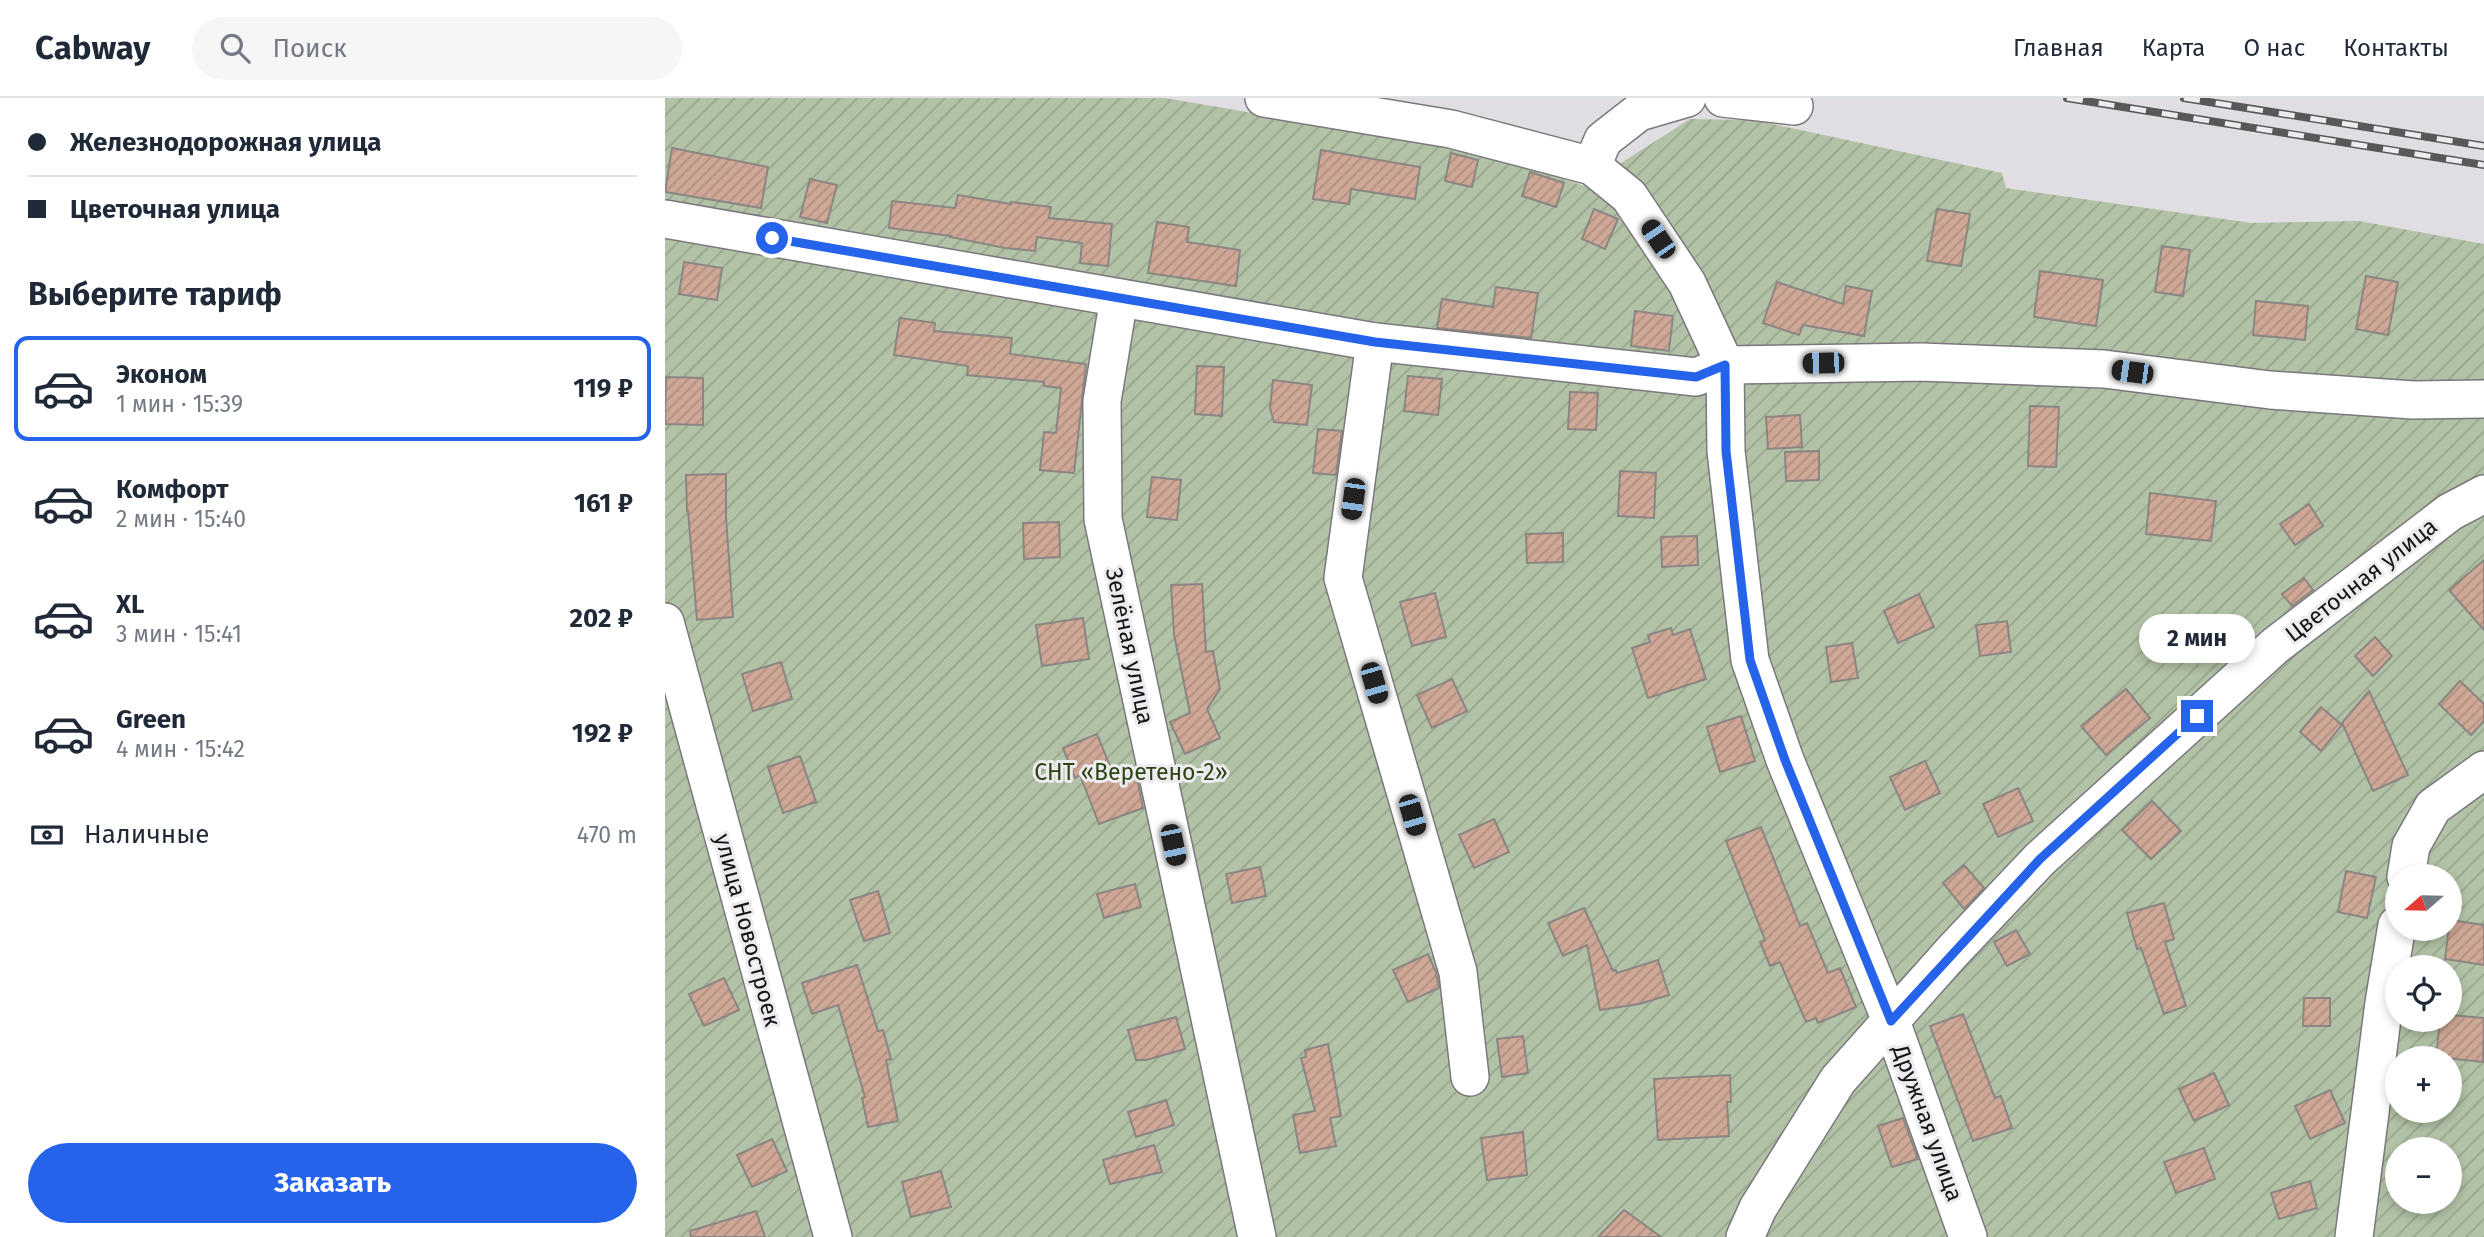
<!DOCTYPE html>
<html lang="ru">
<meta charset="utf-8">
<style>
body{margin:0;font-family:"Fira Sans",sans-serif;background:#f6f6f7;color:#1f2937;height:100vh;display:flex;flex-direction:column;font-size:26px;white-space:nowrap}
*{box-sizing:border-box;margin:0}
p{font-size:23px;color:#747a83}
.icon{flex:none;width:38px;height:38px;fill:none;stroke:currentColor;stroke-width:2;stroke-linecap:round;stroke-linejoin:round}
.map{position:relative;flex:1;overflow:hidden}
.side{display:flex;flex-direction:column;background:#fff;width:665px}
.side>*{flex:none}
.guide{display:grid;align-content:center;height:154px;padding:0 28px;background:#fff}
.needle{width:46px;rotate:250deg}
.buttons{position:absolute;left:1720px;top:766px;display:grid;gap:14px}
.buttons a{display:grid;place-items:center;width:77px;height:77px;border-radius:50%;background:#fff;box-shadow:0 4px 10px #0003;font-size:35px}
.end{position:absolute;width:32px;height:32px;margin:-16px;border:9px solid #2563eb;background:#fff;box-shadow:0 0 0 4px #fff}
.from{border-radius:50%}
.bubble{position:absolute;height:49px;border-radius:24px;background:#fff;box-shadow:0 4px 10px #0003;font-size:23px;font-weight:700;line-height:49px;text-align:center}
.car{position:absolute;width:21px;height:42px;margin:-21px -10px;border-radius:9px;box-shadow:0 0 5px 2px #0007;background:linear-gradient(#222 24%,#8ab4d8 0 40%,#222 0 76%,#8ab4d8 0 86%,#222 0)}
.guide b{display:flex;align-items:center;gap:24px;height:66px;font-size:26px}
.guide b+b{border-top:2px solid #e0e1e3}
.guide i{width:18px;height:18px;background:#1f2937}
ul{padding:0;list-style:none}
li{display:flex;align-items:center;gap:21px;height:105px;margin:0 14px 10px;padding:0 14px;border:4px solid transparent;border-radius:14px}
li div{flex:1}
li b{display:block;font-size:26px}
li em{font-style:normal;font-weight:700}
li.active{border-color:#2563eb}
li>.icon{width:63px;height:63px;stroke-width:1.5}
h2{padding:0 28px;font-size:32px;line-height:84px}
.pay{display:flex;align-items:center;gap:18px;height:77px;padding:0 28px;font-size:26px}
.pay p{margin-inline-start:auto}
.primary-button{display:flex;gap:14px;margin-top:auto;padding:14px 28px}
.primary-button a{flex:1;height:80px;border-radius:42px;background:#2563eb;color:#fff;font-size:28px;font-weight:700;line-height:80px;text-align:center}
header{display:flex;align-items:center;gap:42px;box-sizing:border-box;height:98px;padding:0 35px;background:#fff;border-bottom:2px solid #e0e1e3}
header strong{font-size:33px}
nav{display:flex;gap:38px;margin-inline-start:auto;font-size:24px}
.search{width:490px;height:63px;background:#f6f6f7;display:flex;align-items:center;gap:18px;box-sizing:border-box;padding:0 24px;border-radius:38px;color:#747a83;font-size:26px}
main{display:flex;flex:1;min-height:0}
.map>svg:first-child{display:block}
.garden{fill:url(#garden-furrows);fill-rule:evenodd}
.building{fill:url(#building-hatch);stroke:#8b8684;stroke-width:2}
.lines{fill:none;stroke-linecap:round;stroke-linejoin:round}
.minor-casing{stroke:#7a787c;stroke-width:40}
.minor{stroke:#fff;stroke-width:37}
.rail-casing{stroke:#585759;stroke-width:8}
.rail{stroke:#edebef;stroke-width:5;stroke-dasharray:16;stroke-linecap:butt}
.route{stroke:#2563eb;stroke-width:9}
.labels{text-anchor:middle;stroke-width:6;stroke-linejoin:round;paint-order:stroke}
.street-label{font-size:23px;fill:#151516;stroke:#edebef}
.park-label{font-size:23px;fill:#2b4412;stroke:#edebef}
</style>
<header>
<strong>Cabway</strong>
<div class="search"><svg class="icon" aria-label="search" viewBox="0 0 24 24"><circle cx="10" cy="10" r="6"/><path d="M15 15l6 6"/></svg>Поиск</div>
<nav><a>Главная</a><a>Карта</a><a>О нас</a><a>Контакты</a></nav>
</header>
<main>
<section class="side">
<div class="guide">
<b><i class="from"></i>Железнодорожная улица</b>
<b><i></i>Цветочная улица</b>
</div>
<h2>Выберите тариф</h2>
<ul>
<li class="active"><svg class="icon" aria-label="car" viewBox="0 0 24 24"><path d="M5 17H2v-5l4-1 3-4h7l3 4 3 1v5h-3M9 17h6M6 11h13"/><circle cx="7" cy="17" r="2"/><circle cx="17" cy="17" r="2"/></svg><div><b>Эконом</b><p>1 мин · 15:39</p></div><em>119 ₽</em></li>
<li><svg class="icon" aria-label="car" viewBox="0 0 24 24"><path d="M5 17H2v-5l4-1 3-4h7l3 4 3 1v5h-3M9 17h6M6 11h13"/><circle cx="7" cy="17" r="2"/><circle cx="17" cy="17" r="2"/></svg><div><b>Комфорт</b><p>2 мин · 15:40</p></div><em>161 ₽</em></li>
<li><svg class="icon" aria-label="car" viewBox="0 0 24 24"><path d="M5 17H2v-5l4-1 3-4h7l3 4 3 1v5h-3M9 17h6M6 11h13"/><circle cx="7" cy="17" r="2"/><circle cx="17" cy="17" r="2"/></svg><div><b>XL</b><p>3 мин · 15:41</p></div><em>202 ₽</em></li>
<li><svg class="icon" aria-label="car" viewBox="0 0 24 24"><path d="M5 17H2v-5l4-1 3-4h7l3 4 3 1v5h-3M9 17h6M6 11h13"/><circle cx="7" cy="17" r="2"/><circle cx="17" cy="17" r="2"/></svg><div><b>Green</b><p>4 мин · 15:42</p></div><em>192 ₽</em></li>
</ul>
<div class="pay"><svg class="icon" aria-label="cash" viewBox="0 0 24 24"><path d="M3 7h18v10H3z"/><circle cx="12" cy="12" r="2"/></svg>Наличные<p>470 m</p></div>
<div class="primary-button"><a>Заказать</a></div>
</section>
<div class="map">
<svg width="1819" height="1139" viewBox="0 0 1819 1139">
<defs>
<pattern id="garden-furrows" width="10" height="10" patternUnits="userSpaceOnUse" patternTransform="scale(1.75)"><rect width="10" height="10" fill="#b2c2a6"/><path d="M-1 1l2-2M0 10L10 0M9 11l2-2" fill="none" stroke="#98a68e"/></pattern>
<pattern id="building-hatch" width="6" height="6" patternUnits="userSpaceOnUse" patternTransform="scale(1.75)"><rect width="6" height="6" fill="#cea796"/><path d="M-1 1l2-2M0 6l6-6M5 7l2-2" fill="none" stroke="#b08f81"/></pattern>
</defs>
<rect width="100%" height="100%" fill="#e0dee2"/>
<path class="garden" d="M0,0H500L805,52L920,88L1025,21L1088,22L1337,75L1341,90L1587,125L1694,123L1819,146V1139H0V122L1024,275L475,191L0,103ZM1732,779H1785V831H1732ZM1732,870H1785V922H1732ZM1732,961H1785V1013H1732ZM1732,1052H1785V1104H1732Z"/>
<g class="building">
<polygon points="7,50 103,69 96,110 0,94"/>
<polygon points="656,52 755,69 750,101 686,91 684,106 648,101"/>
<polygon points="786,55 813,62 807,89 780,83"/>
<polygon points="865,74 899,85 891,109 857,98"/>
<polygon points="145,81 172,87 162,125 135,119"/>
<polygon points="293,97 346,106 346,104 386,109 384,120 447,126 443,168 415,165 417,145 372,139 370,153 340,150 285,139 286,138 224,130 227,103 290,110"/>
<polygon points="929,111 953,121 940,151 917,141"/>
<polygon points="1272,111 1305,116 1296,168 1262,163"/>
<polygon points="492,124 524,129 522,144 575,152 571,188 483,175"/>
<polygon points="1497,148 1525,152 1518,198 1490,194"/>
<polygon points="19,164 57,170 52,202 14,196"/>
<polygon points="1375,173 1438,182 1431,228 1369,219"/>
<polygon points="1701,178 1733,184 1723,237 1691,231"/>
<polygon points="1112,184 1178,206 1181,188 1207,193 1199,238 1138,227 1134,237 1098,225"/>
<polygon points="831,189 873,195 866,240 772,230 777,201 828,209"/>
<polygon points="1591,203 1643,208 1640,242 1588,237"/>
<polygon points="970,213 1008,218 1004,253 966,248"/>
<polygon points="235,220 270,225 269,233 347,240 345,256 421,266 409,375 375,372 379,334 391,335 396,290 379,288 379,284 302,277 303,268 229,257"/>
<polygon points="532,268 559,269 557,318 530,316"/>
<polygon points="743,278 777,281 773,317 739,313"/>
<polygon points="1,279 38,280 38,327 0,326"/>
<polygon points="608,282 647,287 642,327 609,324 605,310"/>
<polygon points="905,294 933,295 931,332 903,331"/>
<polygon points="1365,308 1394,309 1391,369 1363,368"/>
<polygon points="1135,317 1137,349 1103,351 1101,319"/>
<polygon points="653,331 677,333 671,377 648,375"/>
<polygon points="1154,353 1154,382 1121,383 1120,354"/>
<polygon points="955,373 991,375 989,420 953,418"/>
<polygon points="61,376 61,419 68,519 32,522 23,413 22,413 21,377"/>
<polygon points="487,379 516,382 512,422 482,419"/>
<polygon points="1485,395 1551,403 1546,443 1481,436"/>
<polygon points="1644,406 1658,428 1630,447 1615,426"/>
<polygon points="394,424 395,459 359,461 358,425"/>
<polygon points="898,435 898,464 862,465 861,436"/>
<polygon points="1032,438 1033,467 997,469 996,439"/>
<polygon points="1819,462 1819,532 1784,492"/>
<polygon points="1639,480 1648,492 1627,508 1617,496"/>
<polygon points="537,486 541,554 548,553 555,591 542,611 555,640 520,656 505,624 525,615 509,536 506,487"/>
<polygon points="770,495 781,539 747,548 735,504"/>
<polygon points="1254,496 1269,529 1233,545 1219,513"/>
<polygon points="418,520 424,561 377,568 371,527"/>
<polygon points="1342,523 1346,554 1315,558 1311,527"/>
<polygon points="1006,530 1008,537 1025,531 1041,581 983,600 967,550 985,544 983,537"/>
<polygon points="1710,539 1727,558 1708,578 1690,558"/>
<polygon points="1187,545 1193,580 1166,584 1161,549"/>
<polygon points="116,564 127,601 88,613 77,576"/>
<polygon points="787,581 802,613 767,630 752,597"/>
<polygon points="1795,583 1819,606 1819,623 1806,637 1774,606"/>
<polygon points="1461,591 1485,620 1441,657 1416,628"/>
<polygon points="1704,593 1743,677 1708,693 1677,625"/>
<polygon points="1656,609 1677,627 1656,653 1635,634"/>
<polygon points="1076,618 1090,663 1055,674 1042,629"/>
<polygon points="432,636 451,683 471,675 478,710 434,726 415,677 410,680 398,650"/>
<polygon points="135,658 151,704 118,715 103,669"/>
<polygon points="1260,663 1275,695 1240,712 1225,679"/>
<polygon points="1353,690 1368,723 1333,739 1318,706"/>
<polygon points="1487,703 1516,733 1486,761 1457,732"/>
<polygon points="829,721 844,754 809,770 794,737"/>
<polygon points="1096,729 1135,828 1142,825 1163,875 1175,870 1191,909 1153,925 1151,920 1141,924 1115,864 1105,868 1095,844 1100,842 1061,743"/>
<polygon points="1299,767 1319,790 1299,811 1278,785"/>
<polygon points="595,769 601,798 567,805 561,776"/>
<polygon points="1681,773 1711,779 1702,820 1673,814"/>
<polygon points="470,786 476,809 439,820 432,796"/>
<polygon points="213,793 225,835 199,843 185,802"/>
<polygon points="1499,805 1509,841 1500,844 1521,908 1499,916 1476,850 1472,851 1462,815"/>
<polygon points="919,810 948,873 951,872 952,875 993,862 1004,897 974,906 935,912 922,847 898,858 883,825"/>
<polygon points="1785,822 1819,827 1819,867 1780,861"/>
<polygon points="1351,832 1365,856 1342,868 1329,844"/>
<polygon points="763,856 771,874 774,890 743,904 728,872"/>
<polygon points="192,867 213,933 218,932 226,961 221,962 233,1023 203,1029 197,1000 200,999 173,907 147,916 137,885"/>
<polygon points="59,880 74,912 39,928 24,896"/>
<polygon points="1639,900 1665,900 1665,928 1638,928"/>
<polygon points="1298,916 1330,1000 1336,998 1347,1030 1308,1043 1265,928"/>
<polygon points="1785,917 1819,920 1818,964 1771,959 1775,922 1785,922"/>
<polygon points="511,919 520,951 481,962 471,962 463,932"/>
<polygon points="858,938 863,975 837,979 832,941"/>
<polygon points="663,946 676,1018 665,1020 671,1048 635,1055 628,1017 650,1013 636,960 641,959 640,952"/>
<polygon points="1549,975 1564,1007 1529,1023 1514,991"/>
<polygon points="1065,977 1066,1004 1062,1004 1064,1038 993,1042 989,981"/>
<polygon points="1665,992 1680,1025 1645,1041 1630,1008"/>
<polygon points="501,1002 509,1027 471,1039 463,1014"/>
<polygon points="1238,1020 1253,1061 1227,1069 1213,1028"/>
<polygon points="858,1034 862,1077 822,1082 816,1040"/>
<polygon points="107,1041 122,1073 87,1089 72,1057"/>
<polygon points="489,1047 497,1074 445,1086 438,1062"/>
<polygon points="1539,1050 1550,1081 1511,1095 1499,1064"/>
<polygon points="276,1073 286,1109 246,1119 237,1084"/>
<polygon points="1645,1083 1652,1110 1614,1121 1606,1095"/>
<polygon points="959,1112 996,1139 933,1139"/>
<polygon points="91,1113 100,1139 26,1139 25,1133"/>
</g>
<g class="lines">
<defs>
<g id="minor">
<polyline points="599,0 786,31 927,68 964,98 1022,185 1060,267 1061,353 1085,562 1120,662 1226,923 1303,1139"/>
<polyline points="1058,0 1129,8"/>
<polyline points="927,68 938,42 974,14 1022,0"/>
<polyline points="0,121 710,244 1031,279 1060,267 1256,264 1439,271 1605,292 1748,302 1819,301"/>
<polyline points="454,200 437,303 438,421 592,1139"/>
<polyline points="710,244 678,480 793,874 805,979"/>
<polyline points="0,524 168,1139"/>
<polyline points="1741,779 1746,748 1768,709 1819,672"/>
<polyline points="1080,1139 1093,1110 1173,982 1287,854 1375,761 1611,547 1785,414 1819,396"/>
<polyline points="1689,1139 1719,905 1732,827"/>
</g>
</defs>
<use href="#minor" class="minor-casing"/>
<use href="#minor" class="minor"/>
<defs>
<g id="rail">
<polyline points="1402,0 1819,67"/>
<polyline points="1519,0 1819,48"/>
</g>
</defs>
<use href="#rail" class="rail-casing"/>
<use href="#rail" class="rail"/>
</g>
<g class="lines">
<polyline class="route" points="107,140 710,244 1031,279 1060,267 1061,353 1085,562 1120,662 1226,923 1375,761 1532,618"/>
</g>
<g class="labels">
<g class="street-label">
<text transform="translate(1696 482) rotate(-38)" y="8">Цветочная улица</text>
<text transform="translate(465 548) rotate(78)" y="8">Зелёная улица</text>
<text transform="translate(83 832) rotate(75)" y="8">улица Новостроек</text>
<text transform="translate(1263 1025) rotate(70)" y="8">Дружная улица</text>
</g>
<g class="park-label">
<text x="466" y="682">СНТ «Веретено-2»</text>
</g>
</g>
</svg>
<div class="buttons">
<a><svg class="needle" viewBox="-14 -14 28 28"><path d="M0-13l5 13h-10z" fill="#e53935"/><path d="M0 13l5-13h-10z" fill="#747a83"/></svg></a>
<a><svg class="icon" aria-label="locate" viewBox="0 0 24 24"><circle cx="12" cy="12" r="6"/><path d="M12 2v4M12 18v4M2 12h4M18 12h4"/></svg></a>
<a>+</a>
<a>−</a>
</div>
<i class="end from" style="left:107px;top:140px"></i>
<i class="end" style="left:1532px;top:618px"></i>
<div class="bubble" style="left:1474px;top:516px;width:116px">2 мин</div>
<i class="car" style="left:993px;top:141px;rotate:326deg"></i>
<i class="car" style="left:1158px;top:265px;rotate:269deg"></i>
<i class="car" style="left:1467px;top:274px;rotate:278deg"></i>
<i class="car" style="left:688px;top:401px;rotate:188deg"></i>
<i class="car" style="left:709px;top:585px;rotate:164deg"></i>
<i class="car" style="left:747px;top:717px;rotate:164deg"></i>
<i class="car" style="left:508px;top:747px;rotate:168deg"></i>
</div>
</main>
